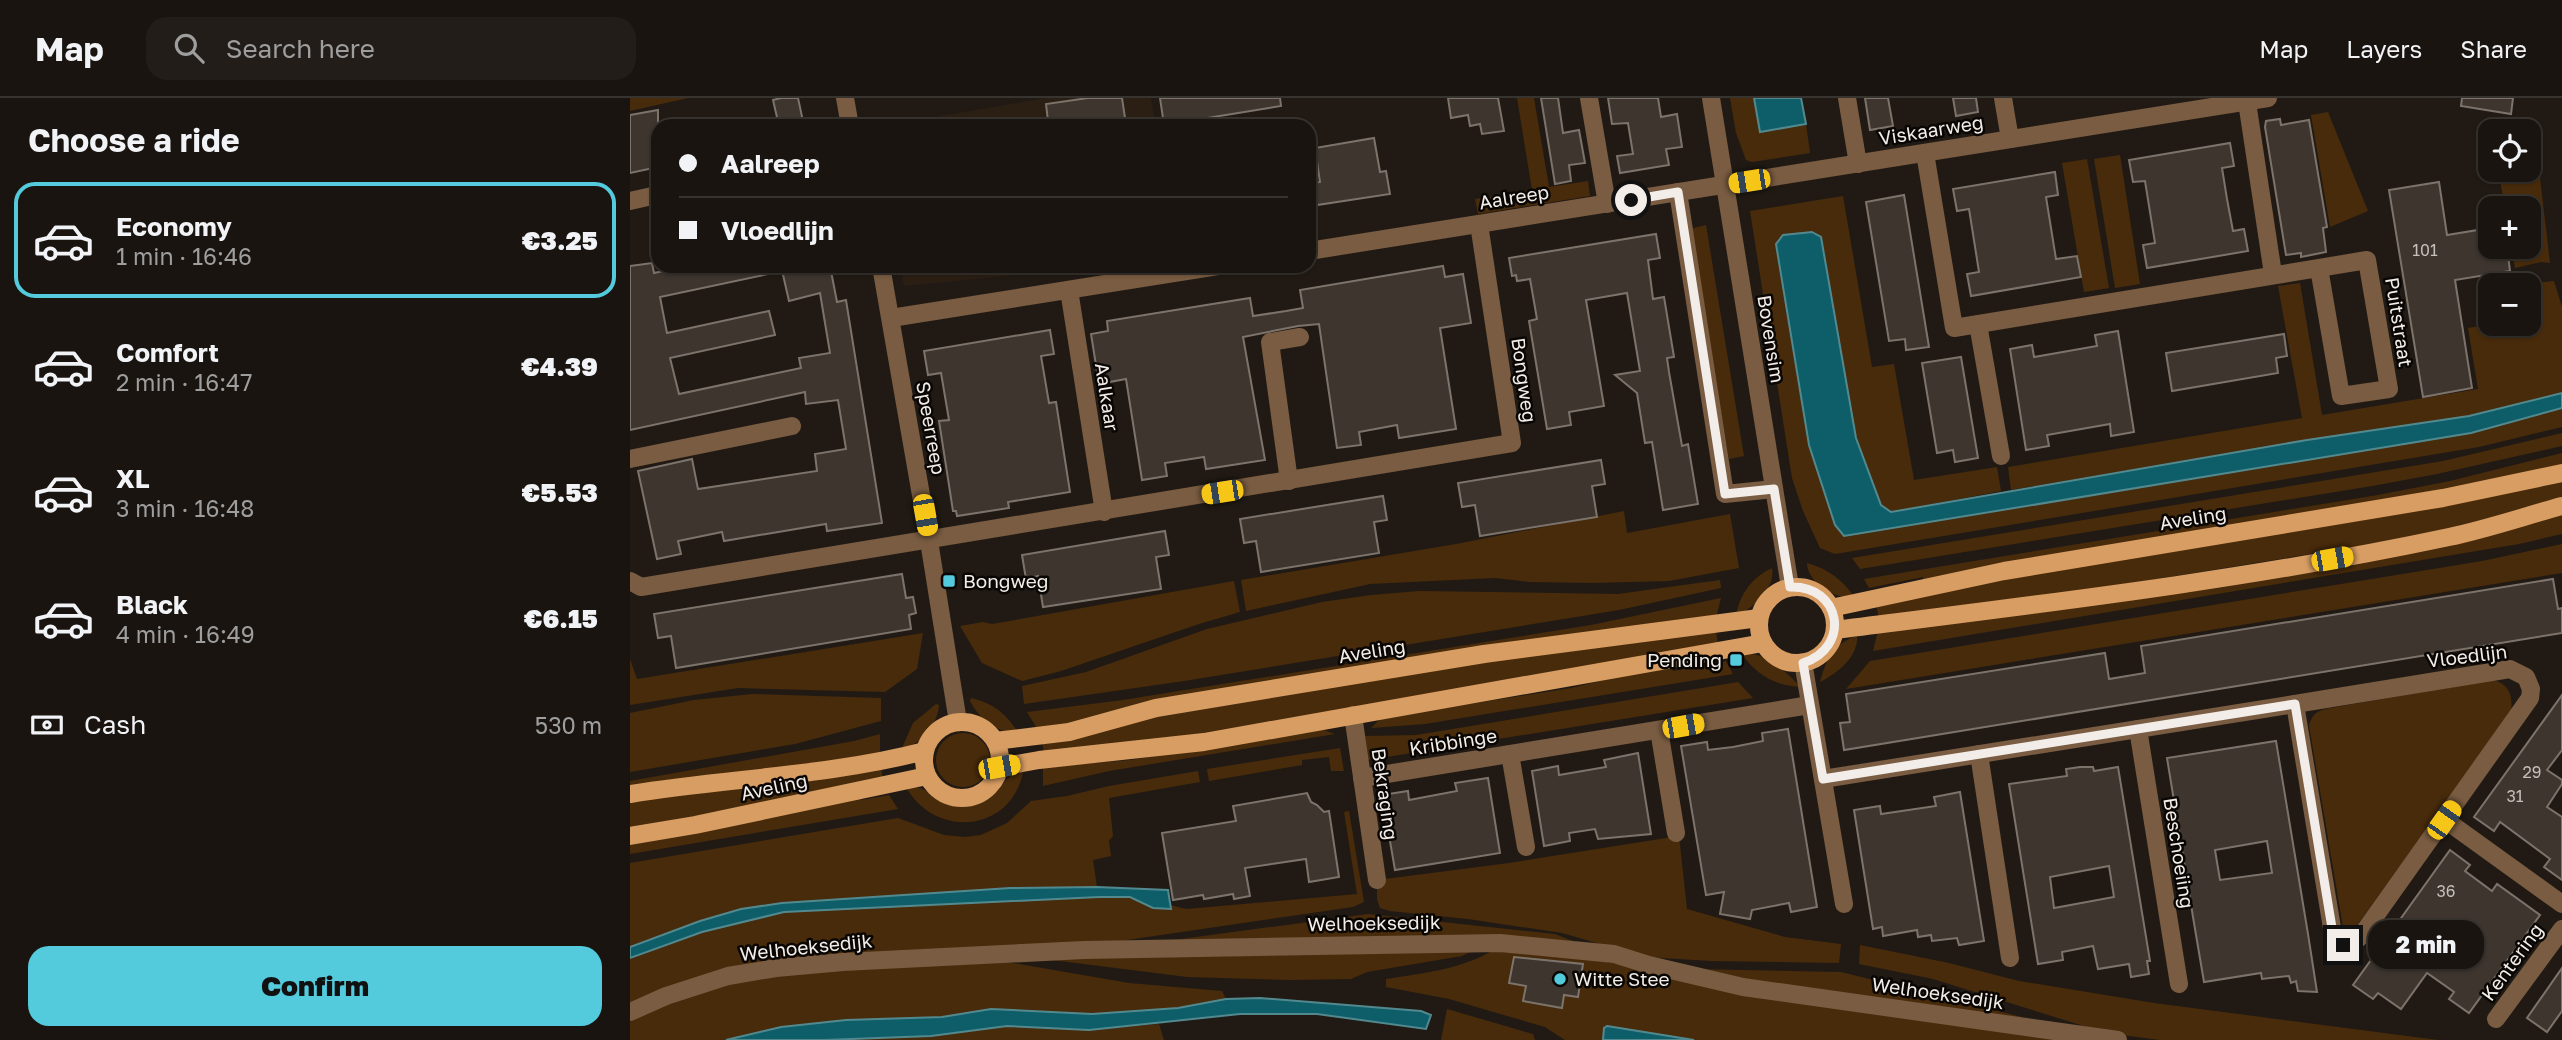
<!DOCTYPE html>
<meta charset="utf-8">
<style>
body{margin:0;font-family:"Golos Text",sans-serif;background:#221d18;color:#f1f3f6;height:100vh;display:flex;flex-direction:column;font-size:26px;white-space:nowrap}
*{box-sizing:border-box;margin:0}
p{font-size:23px;color:#9f9e9e}
.icon{flex:none;width:38px;height:38px;fill:none;stroke:currentColor;stroke-width:2;stroke-linecap:round;stroke-linejoin:round}
.map{position:relative;flex:1;overflow:hidden}
.details{display:flex;flex-direction:column;background:#19140f;width:630px}
.details>*{flex:none}
.top-card{position:absolute;left:21px;top:21px;width:665px;height:154px;border-radius:21px;box-shadow:0 2px 5px #0004,0 0 0 2px #37332f;display:grid;align-content:center;height:154px;padding:0 28px;background:#19140f}
.fabs{position:absolute;left:1848px;top:21px;display:grid;gap:14px}
.fabs a{display:grid;place-items:center;width:63px;height:63px;border-radius:14px;background:#19140f;box-shadow:0 2px 5px #0004,0 0 0 2px #37332f;font-size:35px}
.end{position:absolute;width:32px;height:32px;margin:-16px;border:9px solid #f2ede8;background:#111;box-shadow:0 0 0 4px #111}
.from{border-radius:50%}
.bubble{position:absolute;height:49px;border-radius:21px;background:#19140f;box-shadow:0 2px 5px #0004,0 0 0 2px #37332f;font-size:23px;font-weight:800;line-height:49px;text-align:center}
.car{position:absolute;width:21px;height:42px;margin:-21px -10px;border-radius:9px;box-shadow:0 0 5px 2px #0007;background:linear-gradient(#f5c518 24%,#345 0 40%,#f5c518 0 76%,#345 0 86%,#f5c518 0)}
.top-card b{display:flex;align-items:center;gap:24px;height:66px;font-size:26px}
.top-card b+b{border-top:2px solid #37332f}
.top-card i{width:18px;height:18px;background:#f1f3f6}
ul{padding:0;list-style:none}
li{display:flex;align-items:center;gap:21px;height:116px;margin:0 14px 10px;padding:0 14px;border:4px solid transparent;border-radius:21px}
li div{flex:1}
li b{display:block;font-size:26px}
li em{font-style:normal;font-weight:800}
li.on{border-color:#54cadd}
li>.icon{width:63px;height:63px;stroke-width:1.5}
h2{padding:0 28px;font-size:32px;line-height:84px}
.pay{display:flex;align-items:center;gap:18px;height:77px;padding:0 28px;font-size:26px}
.pay p{margin-inline-start:auto}
.primary-button{display:flex;gap:14px;margin-top:auto;padding:14px 28px}
.primary-button a{flex:1;height:80px;border-radius:21px;background:#54cadd;color:#111;font-size:28px;font-weight:800;line-height:80px;text-align:center}
header{display:flex;align-items:center;gap:42px;box-sizing:border-box;height:98px;padding:0 35px;background:#19140f;border-bottom:2px solid #37332f}
header strong{font-size:33px}
nav{display:flex;gap:38px;margin-inline-start:auto;font-size:24px}
.search{width:490px;height:63px;background:#221d18;display:flex;align-items:center;gap:18px;box-sizing:border-box;padding:0 24px;border-radius:21px;color:#9f9e9e;font-size:26px}
main{display:flex;flex:1;min-height:0}
.map>svg:first-child{display:block}
.built{fill:#2b1f14}
.green{fill:#482b0b}
.water{fill:#0e5e69;stroke:#52898f;stroke-width:2}
.building{fill:#3d352e;stroke:#7c736b;stroke-width:2;fill-rule:evenodd}
.lines{fill:none;stroke-linecap:round;stroke-linejoin:round}
.minor{stroke:#795c41;stroke-width:18}
.major{stroke:#d89d63;stroke-width:18}
.route{stroke:#f2ede8;stroke-width:9}
.poi-dot{fill:#54cadd;stroke:#090604;stroke-width:2.5}
.labels{text-anchor:middle;stroke-width:5;stroke-linejoin:round;paint-order:stroke}
.number-label{font-size:16px;fill:#c5bfba}
.street-label{font-size:19px;fill:#f2ede8;stroke:#090604}
.poi-label{font-size:19px;fill:#f2ede8;stroke:#090604;text-anchor:start}
</style>
<header>
<strong>Map</strong>
<div class="search"><svg class="icon" aria-label="search" viewBox="0 0 24 24"><circle cx="10" cy="10" r="6"/><path d="M15 15l6 6"/></svg>Search here</div>
<nav><a>Map</a><a>Layers</a><a>Share</a></nav>
</header>
<main>
<section class="details">
<h2>Choose a ride</h2>
<ul>
<li class="on"><svg class="icon" aria-label="car" viewBox="0 0 24 24"><path d="M5 17H2v-5l4-1 3-4h7l3 4 3 1v5h-3M9 17h6M6 11h13"/><circle cx="7" cy="17" r="2"/><circle cx="17" cy="17" r="2"/></svg><div><b>Economy</b><p>1 min · 16:46</p></div><em>€3.25</em></li>
<li><svg class="icon" aria-label="car" viewBox="0 0 24 24"><path d="M5 17H2v-5l4-1 3-4h7l3 4 3 1v5h-3M9 17h6M6 11h13"/><circle cx="7" cy="17" r="2"/><circle cx="17" cy="17" r="2"/></svg><div><b>Comfort</b><p>2 min · 16:47</p></div><em>€4.39</em></li>
<li><svg class="icon" aria-label="car" viewBox="0 0 24 24"><path d="M5 17H2v-5l4-1 3-4h7l3 4 3 1v5h-3M9 17h6M6 11h13"/><circle cx="7" cy="17" r="2"/><circle cx="17" cy="17" r="2"/></svg><div><b>XL</b><p>3 min · 16:48</p></div><em>€5.53</em></li>
<li><svg class="icon" aria-label="car" viewBox="0 0 24 24"><path d="M5 17H2v-5l4-1 3-4h7l3 4 3 1v5h-3M9 17h6M6 11h13"/><circle cx="7" cy="17" r="2"/><circle cx="17" cy="17" r="2"/></svg><div><b>Black</b><p>4 min · 16:49</p></div><em>€6.15</em></li>
</ul>
<div class="pay"><svg class="icon" aria-label="cash" viewBox="0 0 24 24"><path d="M3 7h18v10H3z"/><circle cx="12" cy="12" r="2"/></svg>Cash<p>530 m</p></div>
<div class="primary-button"><a>Confirm</a></div>
</section>
<div class="map">
<svg width="1932" height="942" viewBox="0 0 1932 942">
<rect width="100%" height="100%" fill="#211a14"/>
<g class="built">
<polygon points="416,0 521,0 526,28 252,28"/>
<polygon points="270,168 443,168 389,177 274,188"/>
</g>
<g class="green">
<polygon points="0,0 58,0 0,13"/>
<polygon points="887,0 904,0 919,89 958,83 960,98 848,116 845,101 902,92"/>
<polygon points="1100,0 1124,0 1130,34 1176,26 1180,55 1122,64 1116,62 1106,35"/>
<polygon points="1698,14 1738,113 1700,129 1681,17"/>
<polygon points="1490,57 1510,186 1485,190 1464,61"/>
<polygon points="1457,61 1479,190 1454,194 1432,65"/>
<polygon points="1899,69 1909,71 1920,165 1911,164 1885,170 1881,149 1899,149 1899,110 1875,110 1868,72 1899,72"/>
<polygon points="1213,98 1242,269 1264,266 1284,382 1367,369 1371,393 1261,414 1251,407 1149,140 1146,146 1179,347 1214,438 1841,335 1932,310 1932,329 1849,349 1205,456 1190,450 1173,413 1162,380 1120,113"/>
<polygon points="1076,127 1114,358 1099,361 1060,131"/>
<polygon points="1924,183 1932,209 1932,295 1839,318 1677,342 1381,392 1378,369 1672,320 1648,188 1670,185 1692,317 1848,291 1838,230 1863,226 1899,226 1899,220 1911,218 1906,185"/>
<polygon points="1932,335 1932,348 1807,376 1742,388 1230,471 1222,460 1813,363"/>
<polygon points="1932,355 1932,369 1929,370 1294,486 1293,479 1239,490 1234,481 1748,397 1820,383"/>
<polygon points="1932,383 1932,402 1831,429 1737,447 1397,502 1249,520 1246,507 1385,477"/>
<polygon points="1932,412 1932,436 1889,446 1243,553 1248,533 1296,526"/>
<polygon points="994,413 997,435 1100,416 1109,470 1039,483 961,485 900,484 865,480 740,486 616,513 611,482 826,446"/>
<polygon points="1932,446 1932,475 1216,591 1240,563 1852,463"/>
<path d="M1177,465C1198,471 1212,481 1224,499C1205,502 1177,484 1177,465Z"/>
<path d="M1142,470C1146,490 1123,511 1106,517C1110,496 1122,479 1142,470Z"/>
<polygon points="1090,482 1091,490 989,512 554,583 394,606 392,588 456,574 577,531 692,504 741,497 789,493 988,496"/>
<polygon points="604,483 610,514 569,526 431,573 392,583 352,565 330,528 353,524 362,526"/>
<polygon points="1091,500 1086,520 408,632 397,614 493,602 961,527"/>
<polygon points="1086,533 1088,546 494,650 414,656 412,643 551,613 866,561"/>
<polygon points="293,535 287,571 255,594 108,590 0,607 0,561 7,581"/>
<path d="M1227,537C1229,558 1208,575 1190,584C1197,559 1202,548 1227,537Z"/>
<path d="M1111,555C1139,555 1152,571 1171,589C1144,588 1126,576 1111,555Z"/>
<polygon points="1096,563 1103,576 795,626 741,630 751,620 941,590 1041,566 1043,573"/>
<path d="M1863,582C1879,586 1883,598 1881,613L1728,826L1720,832L1713,829L1679,627C1682,618 1685,614 1695,611Z"/>
<polygon points="1108,584 1123,600 738,662 735,638 786,637"/>
<polygon points="122,596 251,600 251,623 165,646 0,674 0,615 64,602"/>
<path d="M341,600C363,605 377,616 388,635C367,635 350,622 340,603Z"/>
<path d="M306,606L309,607C308,625 291,648 272,650L283,625Z"/>
<polygon points="691,631 705,636 479,673 413,688 413,669 500,662"/>
<circle cx="333" cy="662" r="27"/>
<polygon points="250,636 250,656 0,690 0,683 224,643"/>
<polygon points="710,650 714,673 701,673 699,659 672,662 672,667 579,683 577,671"/>
<polygon points="251,669 253,681 136,707 0,730 0,703"/>
<polygon points="568,673 570,684 479,700 483,738 479,743 481,758 463,762 467,789 380,790 152,805 111,811 70,823 0,849 0,765 268,720 314,737 335,739 351,737 377,725 401,703 437,698 479,688"/>
<path d="M386,674H393C381,735 305,741 276,689C304,686 316,717 348,705C364,699 371,683 386,674Z"/>
<polygon points="259,697 268,711 0,756 0,743 231,698 231,702"/>
<polygon points="719,713 734,804 723,809 490,843 207,858 0,905 0,860 72,834 154,814 469,799 500,799 523,810 541,811 540,807 556,811 727,796 714,714"/>
<polygon points="1049,738 1057,811 1155,839 1211,846 1209,865 1081,863 1015,859 932,835 838,821 760,813 750,810 747,802 747,782 879,765"/>
<polygon points="738,816 925,836 943,843 840,837 529,844"/>
<polygon points="854,847 832,858 737,874 721,881 661,882 557,879 398,859"/>
<polygon points="1230,847 1319,865 1389,883 1524,905 1808,942 1530,942 1476,935 1303,881 1229,866"/>
<path d="M867,850L1000,867L1461,942H1064L977,928L974,931L973,942H935L915,929L819,901L756,889V881C794,875 834,871 867,850Z"/>
<polygon points="365,862 499,885 592,893 596,901 548,910 462,916 361,911 312,919 216,922 151,929 96,942 0,942 0,920 65,893 144,874"/>
<polygon points="1060,871 1211,874 1392,919 1393,924 1193,894"/>
<polygon points="817,911 903,936 905,942 811,942"/>
<polygon points="529,926 534,942 195,942 301,938 377,928 459,932"/>
</g>
<g class="water">
<polygon points="1124,0 1171,0 1176,26 1130,34"/>
<polygon points="1182,134 1191,139 1226,340 1251,407 1261,414 1677,342 1839,318 1932,295 1932,310 1841,335 1214,438 1205,427 1179,347 1146,146 1153,137"/>
<polygon points="467,789 538,792 541,811 523,810 500,799 469,799 154,814 72,834 0,860 0,849 70,823 111,811 152,805 380,790"/>
<polygon points="630,900 791,913 801,917 796,931 687,916 610,916 459,932 377,928 301,938 195,942 96,942 151,929 216,922 312,919 361,911 462,916 548,910 596,901"/>
<polygon points="977,928 1064,942 973,942 974,930"/>
</g>
<g class="building">
<polygon points="151,0 168,0 174,28 149,28 143,2"/>
<polygon points="458,0 492,0 495,20 459,26 459,28 427,28 427,22 418,23 416,6"/>
<polygon points="530,0 650,0 651,8 534,27"/>
<polygon points="818,0 868,0 874,33 852,36 850,26 840,28 838,17 821,20"/>
<polygon points="911,0 928,0 933,35 949,32 955,65 939,67 941,83 925,86"/>
<polygon points="978,0 1028,0 1031,19 1047,16 1052,49 1036,51 1039,67 990,75 987,58 1003,56 998,25 982,26"/>
<polygon points="1235,0 1258,0 1263,28 1240,32"/>
<polygon points="1323,0 1346,0 1348,14 1326,18"/>
<polygon points="1832,0 1883,0 1881,16 1831,8"/>
<polygon points="28,12 28,69 0,75 0,17"/>
<polygon points="1650,21 1651,27 1679,22 1697,129 1693,130 1696,154 1671,159 1671,155 1656,157 1635,29 1636,23"/>
<polygon points="744,40 750,74 756,73 760,96 687,107 684,85 690,84 685,50"/>
<polygon points="1600,45 1604,68 1592,70 1597,101 1603,133 1614,131 1618,153 1517,170 1513,147 1525,145 1515,83 1503,84 1499,62"/>
<polygon points="1425,74 1428,97 1416,99 1426,161 1447,158 1451,179 1341,198 1337,176 1349,174 1343,136 1339,111 1327,113 1323,91"/>
<polygon points="1809,84 1817,137 1860,130 1860,149 1877,149 1880,173 1825,182 1842,290 1793,299 1759,92"/>
<polygon points="1274,97 1299,249 1276,252 1275,241 1259,243 1236,104"/>
<polygon points="1026,136 1030,160 1018,162 1023,201 1034,199 1044,259 1037,260 1039,274 1052,348 1058,346 1068,406 1033,412 1022,344 1015,345 1007,295 985,277 1010,273 997,195 956,202 974,308 939,314 941,327 917,331 899,223 907,221 900,181 887,183 886,177 882,178 879,160"/>
<polygon points="22,165 24,175 57,168 142,168 143,175 30,199 37,235 139,213 145,237 40,260 49,296 171,270 169,260 200,255 190,195 159,203 151,168 200,168 207,204 216,202 252,425 197,433 196,426 94,443 92,434 48,443 51,456 27,461 8,373 62,361 68,391 187,373 185,356 216,351 208,302 176,306 175,294 0,332 0,168"/>
<polygon points="813,168 815,179 833,176 841,225 810,230 826,331 769,340 767,327 729,334 731,347 707,350 689,226 668,228 613,239 635,362 576,371 574,359 535,365 537,378 512,382 496,281 469,286 461,236 478,233 477,223 620,200 623,218 656,213 673,210 670,192"/>
<polygon points="420,232 424,256 411,258 419,305 426,304 440,394 378,404 379,410 327,418 326,413 323,413 309,323 319,322 311,275 298,277 294,253"/>
<polygon points="1488,233 1504,334 1481,338 1480,326 1417,337 1419,348 1396,352 1380,251 1402,247 1404,259 1467,248 1465,237"/>
<polygon points="1654,236 1657,258 1646,260 1648,275 1542,293 1536,255"/>
<polygon points="1331,259 1348,360 1325,364 1323,352 1307,355 1292,265"/>
<polygon points="971,362 975,386 962,388 967,419 850,438 845,407 832,409 828,385"/>
<polygon points="753,398 757,422 744,424 749,455 631,474 626,443 614,445 610,421"/>
<polygon points="535,433 539,457 526,459 531,491 413,509 408,478 396,481 392,457"/>
<polygon points="272,476 276,500 283,499 286,515 279,517 281,531 46,570 41,538 28,540 24,516"/>
<polygon points="1923,481 1928,511 1932,510 1932,535 1214,652 1210,625 1220,624 1216,596 1475,555 1479,581 1515,575 1511,548"/>
<polygon points="1932,597 1932,652 1917,672 1932,682 1932,686 1917,709 1932,719 1932,782 1914,769 1920,761 1870,724 1864,733 1844,719"/>
<polygon points="1158,631 1187,809 1161,814 1159,805 1122,812 1120,821 1090,816 1094,794 1076,797 1051,648 1077,644 1078,652 1103,649 1133,643 1132,635"/>
<path d="M1646,643L1678,836L1687,894L1668,893L1666,883L1661,885L1659,878L1632,881L1631,875L1574,884L1564,825L1537,660ZM1637,743L1642,775L1590,782L1585,752Z"/>
<polygon points="1008,655 1021,736 968,741 965,731 939,735 940,743 914,748 902,673 928,668 929,677 976,669 974,662"/>
<path d="M1450,669H1463L1464,673L1488,669L1520,863H1517L1519,876L1501,879L1499,866L1468,871L1463,848L1432,854L1433,862L1408,866L1379,686L1437,678L1436,671ZM1479,768L1484,799L1424,810L1420,779Z"/>
<polygon points="858,680 870,755 765,772 752,697 778,693 779,702 827,693 825,685"/>
<polygon points="1330,694 1354,843 1329,847 1327,840 1302,843 1301,837 1288,839 1287,832 1253,838 1252,829 1243,831 1224,712 1250,708 1251,716 1306,708 1304,699"/>
<polygon points="677,695 681,704 687,707 694,714 699,713 709,779 679,784 676,761 615,770 620,798 604,801 603,796 574,801 573,797 543,802 532,735 606,723 603,708"/>
<polygon points="1820,752 1840,767 1835,773 1862,793 1867,786 1910,817 1839,915 1819,901 1824,894 1797,875 1771,911 1748,895 1743,901 1723,887"/>
<polygon points="884,859 953,866 948,899 934,897 932,910 893,903 896,888 879,885"/>
<polygon points="1932,870 1932,913 1917,934 1897,920"/>
</g>
<g class="lines">
<g class="minor">
<polyline points="215,0 220,28"/>
<polyline points="959,0 977,106"/>
<polyline points="1081,0 1160,489"/>
<polyline points="1217,0 1228,66"/>
<polyline points="1373,0 1380,41"/>
<polyline points="1617,4 1643,176"/>
<polyline points="1295,55 1324,230 1737,162 1759,291 1711,298 1689,170"/>
<polyline points="1048,94 1095,396 1144,391"/>
<polyline points="0,103 22,98 28,103"/>
<polyline points="679,153 1638,0"/>
<polyline points="251,168 299,443 328,624"/>
<polyline points="439,192 474,414"/>
<polyline points="261,220 588,168"/>
<polyline points="1348,226 1371,358"/>
<polyline points="0,361 162,328"/>
<polyline points="659,383 640,244 670,239"/>
<polyline points="0,483 11,489 882,345 849,126"/>
<polyline points="1173,564 1214,806"/>
<path d="M1880,571L1896,579L1901,591L1900,600L1731,838C1720,850 1710,849 1703,836L1665,606Z"/>
<polyline points="723,617 747,782"/>
<polyline points="1508,631 1549,886"/>
<polyline points="1029,632 1046,735"/>
<polyline points="880,656 896,749"/>
<polyline points="1349,656 1380,860"/>
<polyline points="732,680 1180,607"/>
<polyline points="1193,681 1665,606"/>
<polyline points="1814,721 1932,806"/>
<polyline points="0,914 36,898 98,878 146,870 213,864 454,852 870,845 984,856 1019,867 1113,889 1488,942"/>
<polyline points="1866,921 1932,831"/>
</g>
<g class="major">
<circle cx="1167" cy="527" r="38"/>
<polyline points="1201,510 1374,473 1813,400 1932,375"/>
<path d="M1205,532C1410,506 1617,482 1819,439C1857,431 1895,418 1932,408"/>
<circle cx="332" cy="662" r="38"/>
<polyline points="365,643 439,634 526,610 854,556 1129,520"/>
<polyline points="369,669 409,662 574,644 1133,545"/>
<path d="M0,696C98,680 199,678 295,653"/>
<polyline points="0,738 65,727 297,678"/>
</g>
</g>
<g class="lines">
<path class="route" d="M1001,102L1048,94L1095,396L1144,391L1160,489C1211,487 1222,549 1173,565L1193,681L1665,606L1703,836L1707,843L1713,847"/>
</g>
<g class="poi-dot">
<rect x="312" y="476" width="14" height="14" rx="3.5"/>
<rect x="1099" y="555" width="14" height="14" rx="3.5"/>
<circle cx="930" cy="881" r="7"/>
</g>
<g class="labels">
<g class="number-label">
<text x="1795" y="158">101</text>
<text x="1902" y="680">29</text>
<text x="1885" y="704">31</text>
<text x="1816" y="799">36</text>
</g>
<g class="street-label">
<text transform="translate(1301 32) rotate(-9)" y="7">Viskaarweg</text>
<text transform="translate(884 99) rotate(-9)" y="7">Aalreep</text>
<text transform="translate(1769 224) rotate(81)" y="7">Puitstraat</text>
<text transform="translate(1141 241) rotate(81)" y="7">Bovensim</text>
<text transform="translate(894 282) rotate(82)" y="7">Bongweg</text>
<text transform="translate(477 299) rotate(81)" y="7">Aalkaar</text>
<text transform="translate(301 330) rotate(80)" y="7">Speerreep</text>
<text transform="translate(1563 420) rotate(-9)" y="7">Aveling</text>
<text transform="translate(742 553) rotate(-9)" y="7">Aveling</text>
<text transform="translate(1837 558) rotate(-7)" y="7">Vloedlijn</text>
<text transform="translate(823 644) rotate(-9)" y="7">Kribbinge</text>
<text transform="translate(144 689) rotate(-12)" y="7">Aveling</text>
<text transform="translate(755 696) rotate(82)" y="7">Bekraging</text>
<text transform="translate(1549 755) rotate(81)" y="7">Beschoeiing</text>
<text transform="translate(744 825) rotate(-1)" y="7">Welhoeksedijk</text>
<text transform="translate(176 849) rotate(-6)" y="7">Welhoeksedijk</text>
<text transform="translate(1882 864) rotate(-54)" y="7">Kentering</text>
<text transform="translate(1308 895) rotate(8)" y="7">Welhoeksedijk</text>
</g>
<g class="poi-label">
<text x="333" y="490">Bongweg</text>
<text x="1092" y="569" text-anchor="end">Pending</text>
<text x="944" y="888">Witte Stee</text>
</g>
</g>
</svg>
<div class="fabs">
<a><svg class="icon" aria-label="locate" viewBox="0 0 24 24"><circle cx="12" cy="12" r="6"/><path d="M12 2v4M12 18v4M2 12h4M18 12h4"/></svg></a>
<a>+</a>
<a>−</a>
</div>
<i class="end from" style="left:1001px;top:102px"></i>
<i class="end" style="left:1713px;top:847px"></i>
<div class="bubble" style="left:1738px;top:822px;width:116px">2 min</div>
<i class="car" style="left:1119px;top:83px;rotate:261deg"></i>
<i class="car" style="left:592px;top:394px;rotate:261deg"></i>
<i class="car" style="left:295px;top:417px;rotate:170deg"></i>
<i class="car" style="left:1702px;top:461px;rotate:80deg"></i>
<i class="car" style="left:1053px;top:628px;rotate:80deg"></i>
<i class="car" style="left:369px;top:669px;rotate:80deg"></i>
<i class="car" style="left:1814px;top:722px;rotate:35deg"></i>
<div class="top-card">
<b><i class="from"></i>Aalreep</b>
<b><i></i>Vloedlijn</b>
</div>
</div>
</main>
